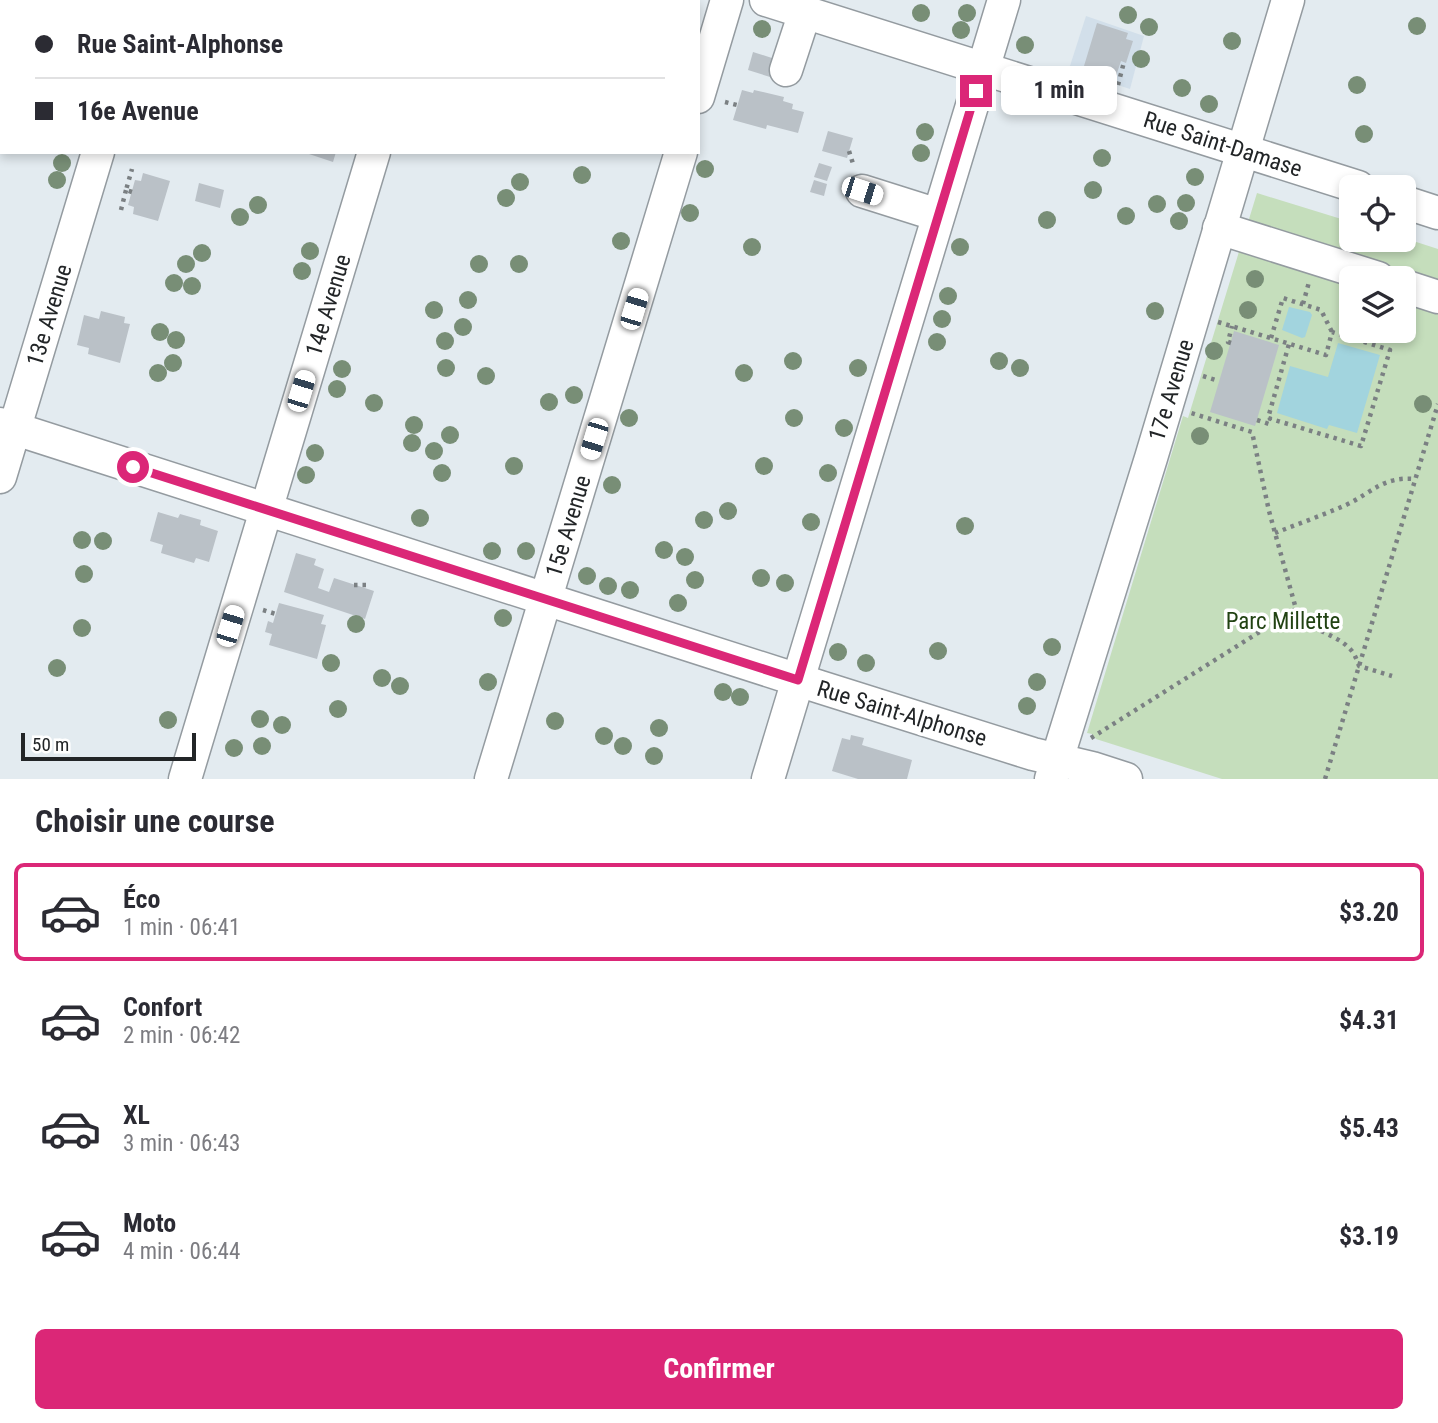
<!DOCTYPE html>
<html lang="fr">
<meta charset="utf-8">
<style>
body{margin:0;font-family:"Roboto Condensed",sans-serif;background:#f2f2f3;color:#2b2b33;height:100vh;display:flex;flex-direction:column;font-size:26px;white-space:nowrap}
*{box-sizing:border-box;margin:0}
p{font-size:23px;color:#7c7c81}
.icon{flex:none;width:38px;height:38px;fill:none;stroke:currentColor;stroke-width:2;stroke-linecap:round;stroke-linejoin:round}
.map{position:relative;height:779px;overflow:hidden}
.side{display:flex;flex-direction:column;background:#fff;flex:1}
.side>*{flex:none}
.top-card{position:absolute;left:0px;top:0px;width:700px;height:154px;box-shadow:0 4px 10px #0003;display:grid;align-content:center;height:154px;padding:0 35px;background:#fff}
.tools{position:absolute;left:1339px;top:175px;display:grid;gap:14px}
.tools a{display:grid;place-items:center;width:77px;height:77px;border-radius:10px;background:#fff;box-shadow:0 4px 10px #0003;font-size:35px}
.scale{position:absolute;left:21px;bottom:18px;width:175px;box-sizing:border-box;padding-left:7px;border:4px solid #222527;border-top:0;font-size:19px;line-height:24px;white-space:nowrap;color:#222527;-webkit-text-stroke:5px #fff;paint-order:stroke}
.end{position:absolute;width:32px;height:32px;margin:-16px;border:9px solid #db2777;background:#fff;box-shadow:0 0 0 4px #fff}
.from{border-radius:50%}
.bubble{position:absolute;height:49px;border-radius:10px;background:#fff;box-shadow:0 4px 10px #0003;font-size:23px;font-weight:700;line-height:49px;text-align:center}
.car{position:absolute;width:21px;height:42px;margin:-21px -10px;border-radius:9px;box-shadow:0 0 5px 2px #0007;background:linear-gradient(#fff 24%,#345 0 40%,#fff 0 76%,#345 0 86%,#fff 0)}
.top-card b{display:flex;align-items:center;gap:24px;height:66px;font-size:26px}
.top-card b+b{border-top:2px solid #e1e1e2}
.top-card i{width:18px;height:18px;background:#2b2b33}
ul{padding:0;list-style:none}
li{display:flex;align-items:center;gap:21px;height:98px;margin:0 14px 10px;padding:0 21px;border:4px solid transparent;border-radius:10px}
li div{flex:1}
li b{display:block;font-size:26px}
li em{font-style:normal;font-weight:700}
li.current{border-color:#db2777}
li>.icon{width:63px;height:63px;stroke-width:1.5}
h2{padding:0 35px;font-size:32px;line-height:84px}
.action{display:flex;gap:14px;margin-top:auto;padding:14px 35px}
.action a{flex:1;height:80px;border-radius:10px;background:#db2777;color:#fff;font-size:28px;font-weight:700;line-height:80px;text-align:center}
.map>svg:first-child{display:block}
.built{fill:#d2dfea}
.green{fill:#c5debc;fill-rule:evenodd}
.water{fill:#a2d4de}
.building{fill:#bac1c7}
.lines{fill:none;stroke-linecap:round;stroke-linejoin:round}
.minor-casing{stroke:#949ba0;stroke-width:35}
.path{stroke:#7b8083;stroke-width:4.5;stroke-dasharray:3.5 5;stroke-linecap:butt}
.minor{stroke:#fff;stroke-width:32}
.tree{fill:#788e76}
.route{stroke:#db2777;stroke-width:9}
.labels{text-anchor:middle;stroke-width:7;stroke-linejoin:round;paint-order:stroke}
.street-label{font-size:23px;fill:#222527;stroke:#fff}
.park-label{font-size:23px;fill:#214212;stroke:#fff}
</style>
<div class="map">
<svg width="1438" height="779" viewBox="0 0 1438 779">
<rect width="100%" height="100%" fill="#e3ebf0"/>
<polygon class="built" points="1086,16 1144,36 1130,89 1069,69"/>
<path class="green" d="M1257,193L1351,222V240L1404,238L1438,249V779H1222L1096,739L1092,734L1087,733L1183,416L1188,418ZM1351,278H1404V331H1351Z"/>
<g class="water">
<polygon points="1289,307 1310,312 1312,315 1305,337 1302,338 1282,330"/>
<polygon points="1338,343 1380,355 1357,433 1329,425 1327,429 1277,413 1290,366 1328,377"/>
</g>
<g class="building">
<polygon points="1097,23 1128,33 1126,39 1133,41 1126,63 1121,61 1116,76 1084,66"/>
<polygon points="753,52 775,59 770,77 748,70"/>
<polygon points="742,90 753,93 754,90 784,97 783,101 793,104 792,109 804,112 798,133 767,125 766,129 733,120"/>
<polygon points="828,131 853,138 847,158 822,151"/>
<polygon points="303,152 336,152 333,162"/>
<polygon points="819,163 832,167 827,181 814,177"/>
<polygon points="143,173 170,181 158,221 133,214 134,207 128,205 135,180 141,181"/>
<polygon points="814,180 827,184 824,196 810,192"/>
<polygon points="199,183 224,190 220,208 195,201"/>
<polygon points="101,311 125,317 124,323 130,324 120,363 88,354 89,348 77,345 84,315 99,319"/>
<polygon points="1234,331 1279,345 1255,426 1210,412"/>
<polygon points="158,512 178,518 180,514 201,520 200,525 218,531 209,562 196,558 194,563 161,553 163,545 150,541"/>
<polygon points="296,553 316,559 314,565 324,569 318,588 329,592 334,578 374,591 365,619 284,592"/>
<polygon points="279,603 324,615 321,624 326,625 317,659 269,645 272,634 265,632 268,621 273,623"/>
<polygon points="851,735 864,738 862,745 912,760 907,779 858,779 832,771 842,738 850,740"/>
</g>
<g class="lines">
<defs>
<g id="minor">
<polyline points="766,0 1358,187"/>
<polyline points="144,2 144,0"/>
<polyline points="420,2 420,0"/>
<polyline points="786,70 805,12"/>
<polyline points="698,97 727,0"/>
<polyline points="862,191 938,215"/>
<polyline points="1404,202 1438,213"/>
<polyline points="1219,228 1378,278"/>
<polyline points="1404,286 1438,297"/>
<polyline points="0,424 820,687 1033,754 1092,768 1126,779"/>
<polyline points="0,477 98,152"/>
<polyline points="185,779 374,152"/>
<polyline points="491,779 681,152"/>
<polyline points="768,779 1004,0"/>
<polyline points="1051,779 1151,458 1288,0"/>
</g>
</defs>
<use href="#minor" class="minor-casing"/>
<g class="path">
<polyline points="660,2 661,0"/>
<polyline points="1118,85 1124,62"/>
<polyline points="725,102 737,105"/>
<polyline points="849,151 854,167"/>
<polyline points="132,192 126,190 132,169"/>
<polyline points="121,210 126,190"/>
<polyline points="1303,304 1309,282"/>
<polyline points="1218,322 1326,355 1332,332 1390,350 1361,446 1268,418 1289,344"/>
<polyline points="1271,338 1283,298 1321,310 1332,332"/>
<polyline points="1231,343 1228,342 1232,326"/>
<polyline points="1203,376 1219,381"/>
<polyline points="1257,420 1269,424 1270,418"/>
<path d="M1275,533C1298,524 1323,515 1346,505C1373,492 1383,476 1416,479"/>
<polyline points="354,585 366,585"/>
<path d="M1296,609C1308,632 1335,632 1351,650C1355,654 1357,661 1359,666L1392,676"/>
<polyline points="263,610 276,614"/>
<polyline points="1091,738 1296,609 1269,511 1252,432 1191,413"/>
<polyline points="1325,779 1438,404"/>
</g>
<use href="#minor" class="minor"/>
</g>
<g class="tree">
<circle cx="921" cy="13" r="9"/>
<circle cx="967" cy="13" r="9"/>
<circle cx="1128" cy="15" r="9"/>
<circle cx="1417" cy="26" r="9"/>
<circle cx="1149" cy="27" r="9"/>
<circle cx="762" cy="29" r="9"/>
<circle cx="961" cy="30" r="9"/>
<circle cx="1232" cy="41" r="9"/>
<circle cx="1025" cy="45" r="9"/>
<circle cx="1141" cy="59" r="9"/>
<circle cx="1357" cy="85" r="9"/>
<circle cx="1182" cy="88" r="9"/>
<circle cx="1209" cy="104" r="9"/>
<circle cx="925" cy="132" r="9"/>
<circle cx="1364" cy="134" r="9"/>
<circle cx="921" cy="153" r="9"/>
<circle cx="1102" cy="158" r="9"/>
<circle cx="62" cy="163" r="9"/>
<circle cx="705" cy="169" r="9"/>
<circle cx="582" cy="175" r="9"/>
<circle cx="1195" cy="177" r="9"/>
<circle cx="57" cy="180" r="9"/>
<circle cx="520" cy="182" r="9"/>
<circle cx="1093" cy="190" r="9"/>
<circle cx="506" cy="198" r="9"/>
<circle cx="1186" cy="203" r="9"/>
<circle cx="1157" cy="204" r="9"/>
<circle cx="258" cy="205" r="9"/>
<circle cx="690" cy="213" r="9"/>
<circle cx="1126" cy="216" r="9"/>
<circle cx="240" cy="217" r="9"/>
<circle cx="1047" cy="220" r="9"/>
<circle cx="1179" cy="221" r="9"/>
<circle cx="621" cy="241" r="9"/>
<circle cx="752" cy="247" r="9"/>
<circle cx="960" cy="247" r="9"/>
<circle cx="310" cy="251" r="9"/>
<circle cx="202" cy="253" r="9"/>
<circle cx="186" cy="264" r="9"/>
<circle cx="479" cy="264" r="9"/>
<circle cx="519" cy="264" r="9"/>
<circle cx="302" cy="271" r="9"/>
<circle cx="1255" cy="279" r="9"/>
<circle cx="174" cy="283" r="9"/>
<circle cx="192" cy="286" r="9"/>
<circle cx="948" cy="296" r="9"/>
<circle cx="468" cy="300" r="9"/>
<circle cx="434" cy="310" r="9"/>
<circle cx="1248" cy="310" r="9"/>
<circle cx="1155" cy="311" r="9"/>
<circle cx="942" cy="319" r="9"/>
<circle cx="463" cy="327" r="9"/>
<circle cx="160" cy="332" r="9"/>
<circle cx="176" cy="340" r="9"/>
<circle cx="445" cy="341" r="9"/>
<circle cx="937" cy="342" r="9"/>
<circle cx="1214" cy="351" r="9"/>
<circle cx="793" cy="361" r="9"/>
<circle cx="999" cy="361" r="9"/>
<circle cx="173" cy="363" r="9"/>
<circle cx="446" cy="368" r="9"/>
<circle cx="858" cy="368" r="9"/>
<circle cx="1020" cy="368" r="9"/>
<circle cx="342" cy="369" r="9"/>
<circle cx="158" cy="373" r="9"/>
<circle cx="744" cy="373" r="9"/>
<circle cx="486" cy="376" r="9"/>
<circle cx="337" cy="389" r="9"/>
<circle cx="574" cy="395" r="9"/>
<circle cx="549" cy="402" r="9"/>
<circle cx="374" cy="403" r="9"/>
<circle cx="1423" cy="404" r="9"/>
<circle cx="629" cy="418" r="9"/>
<circle cx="794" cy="418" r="9"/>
<circle cx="414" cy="425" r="9"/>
<circle cx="844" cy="428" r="9"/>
<circle cx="450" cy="435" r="9"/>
<circle cx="1200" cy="436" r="9"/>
<circle cx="412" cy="443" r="9"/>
<circle cx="434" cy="451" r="9"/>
<circle cx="315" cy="453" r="9"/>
<circle cx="514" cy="466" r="9"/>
<circle cx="764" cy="466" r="9"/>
<circle cx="442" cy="473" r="9"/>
<circle cx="828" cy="473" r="9"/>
<circle cx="306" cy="475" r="9"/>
<circle cx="612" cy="485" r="9"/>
<circle cx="728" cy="511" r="9"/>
<circle cx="420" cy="518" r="9"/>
<circle cx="704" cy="520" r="9"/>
<circle cx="811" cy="522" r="9"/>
<circle cx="965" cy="526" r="9"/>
<circle cx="82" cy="540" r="9"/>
<circle cx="103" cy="541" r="9"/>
<circle cx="664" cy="550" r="9"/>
<circle cx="492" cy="551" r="9"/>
<circle cx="526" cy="551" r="9"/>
<circle cx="685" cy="557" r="9"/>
<circle cx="84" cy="574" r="9"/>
<circle cx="587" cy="576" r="9"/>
<circle cx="761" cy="578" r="9"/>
<circle cx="695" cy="580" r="9"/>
<circle cx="785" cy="583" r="9"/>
<circle cx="608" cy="586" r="9"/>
<circle cx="630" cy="590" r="9"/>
<circle cx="678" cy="603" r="9"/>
<circle cx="503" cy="618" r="9"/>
<circle cx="356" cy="624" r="9"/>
<circle cx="82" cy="628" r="9"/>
<circle cx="1052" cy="647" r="9"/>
<circle cx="938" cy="651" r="9"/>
<circle cx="838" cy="652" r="9"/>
<circle cx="331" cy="663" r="9"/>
<circle cx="866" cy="663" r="9"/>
<circle cx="57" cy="668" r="9"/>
<circle cx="382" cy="678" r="9"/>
<circle cx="488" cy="682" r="9"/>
<circle cx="1037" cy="682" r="9"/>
<circle cx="400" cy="686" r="9"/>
<circle cx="723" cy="692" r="9"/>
<circle cx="740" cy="697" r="9"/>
<circle cx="1027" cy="706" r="9"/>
<circle cx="338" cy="709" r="9"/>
<circle cx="260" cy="719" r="9"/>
<circle cx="168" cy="720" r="9"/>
<circle cx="555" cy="721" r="9"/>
<circle cx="282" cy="725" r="9"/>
<circle cx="659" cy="728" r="9"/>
<circle cx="604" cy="736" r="9"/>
<circle cx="262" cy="746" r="9"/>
<circle cx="623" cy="746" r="9"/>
<circle cx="234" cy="748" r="9"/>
<circle cx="654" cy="756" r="9"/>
</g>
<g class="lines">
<polyline class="route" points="133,467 798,680 976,91"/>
</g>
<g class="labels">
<g class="street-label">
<text transform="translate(1223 144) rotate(18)" y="8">Rue Saint-Damase</text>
<text transform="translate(328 305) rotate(-73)" y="8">14e Avenue</text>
<text transform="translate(49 315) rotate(-73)" y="8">13e Avenue</text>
<text transform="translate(1171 390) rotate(-73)" y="8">17e Avenue</text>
<text transform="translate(568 526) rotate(-73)" y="8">15e Avenue</text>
<text transform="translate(902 713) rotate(17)" y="8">Rue Saint-Alphonse</text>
</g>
<g class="park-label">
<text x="1283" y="629">Parc Millette</text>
</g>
</g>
</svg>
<div class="tools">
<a><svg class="icon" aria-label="locate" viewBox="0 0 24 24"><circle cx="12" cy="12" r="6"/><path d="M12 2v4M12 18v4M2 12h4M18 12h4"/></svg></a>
<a><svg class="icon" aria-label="layers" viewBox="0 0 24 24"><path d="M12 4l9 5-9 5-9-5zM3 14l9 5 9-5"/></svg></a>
</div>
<div class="scale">50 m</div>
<i class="end from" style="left:133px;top:467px"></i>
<i class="end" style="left:976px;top:91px"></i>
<div class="bubble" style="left:1001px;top:66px;width:116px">1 min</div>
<i class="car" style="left:862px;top:191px;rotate:108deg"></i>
<i class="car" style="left:634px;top:309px;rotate:17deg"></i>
<i class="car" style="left:301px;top:391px;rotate:17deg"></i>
<i class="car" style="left:594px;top:439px;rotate:197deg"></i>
<i class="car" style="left:230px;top:626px;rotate:17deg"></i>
<div class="top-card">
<b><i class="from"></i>Rue Saint-Alphonse</b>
<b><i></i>16e Avenue</b>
</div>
</div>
<section class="side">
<h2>Choisir une course</h2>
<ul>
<li class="current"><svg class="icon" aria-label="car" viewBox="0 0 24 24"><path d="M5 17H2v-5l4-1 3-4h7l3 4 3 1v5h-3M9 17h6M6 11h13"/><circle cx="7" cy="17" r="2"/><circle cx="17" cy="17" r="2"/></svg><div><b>Éco</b><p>1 min · 06:41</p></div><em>$3.20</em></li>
<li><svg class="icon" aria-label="car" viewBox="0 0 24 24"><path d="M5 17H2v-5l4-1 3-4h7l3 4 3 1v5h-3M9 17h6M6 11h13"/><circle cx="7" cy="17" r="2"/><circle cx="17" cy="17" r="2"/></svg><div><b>Confort</b><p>2 min · 06:42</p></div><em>$4.31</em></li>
<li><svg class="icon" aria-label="car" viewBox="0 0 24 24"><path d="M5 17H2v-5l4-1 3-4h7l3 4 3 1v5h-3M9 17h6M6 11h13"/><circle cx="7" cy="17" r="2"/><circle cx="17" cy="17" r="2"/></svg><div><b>XL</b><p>3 min · 06:43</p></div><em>$5.43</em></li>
<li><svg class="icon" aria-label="car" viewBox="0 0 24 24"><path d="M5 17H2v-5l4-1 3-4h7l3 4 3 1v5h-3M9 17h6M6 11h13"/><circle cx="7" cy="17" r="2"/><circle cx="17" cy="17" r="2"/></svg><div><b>Moto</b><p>4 min · 06:44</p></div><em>$3.19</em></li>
</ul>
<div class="action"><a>Confirmer</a></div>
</section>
